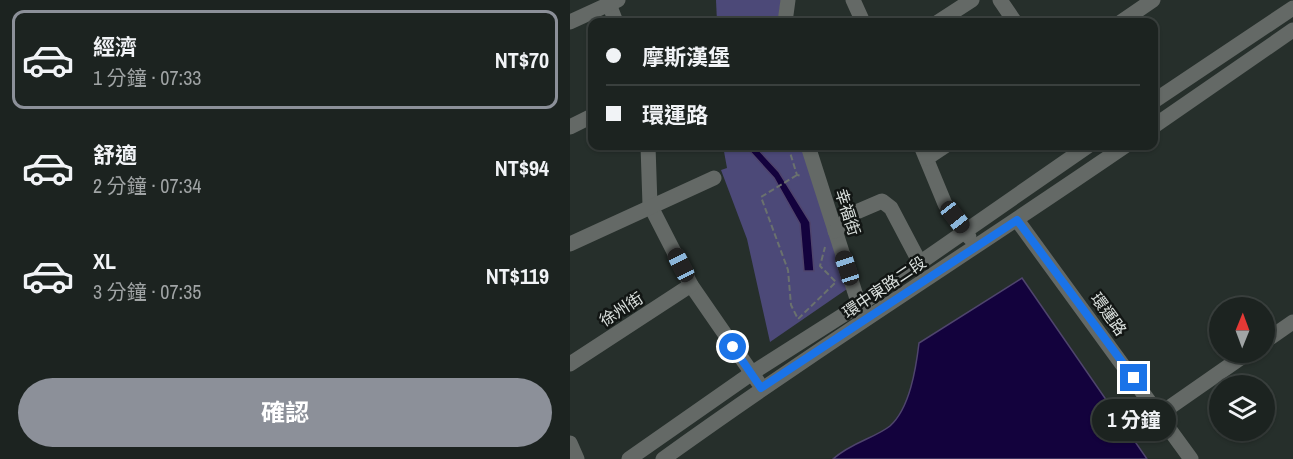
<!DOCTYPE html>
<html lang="zh-TW">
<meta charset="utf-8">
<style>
body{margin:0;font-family:"Archivo Narrow","Noto Sans TC",sans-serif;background:#252b29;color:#f1f3f6;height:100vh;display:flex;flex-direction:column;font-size:22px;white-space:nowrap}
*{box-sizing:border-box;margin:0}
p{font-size:20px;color:#a0a4a5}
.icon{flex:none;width:33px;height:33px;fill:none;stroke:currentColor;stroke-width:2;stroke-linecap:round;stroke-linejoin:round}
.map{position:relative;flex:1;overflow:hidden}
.panel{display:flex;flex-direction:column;background:#1c2320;width:570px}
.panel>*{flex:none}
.hud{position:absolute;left:18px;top:18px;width:570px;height:132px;border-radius:12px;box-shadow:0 2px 4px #0004,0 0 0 2px #3a403e;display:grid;align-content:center;height:132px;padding:0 18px;background:#1c2320}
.needle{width:39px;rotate:1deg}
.tools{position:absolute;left:639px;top:297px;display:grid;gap:12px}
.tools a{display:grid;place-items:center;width:66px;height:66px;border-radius:50%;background:#1c2320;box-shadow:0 2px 4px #0004,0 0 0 2px #3a403e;font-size:30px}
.end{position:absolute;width:27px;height:27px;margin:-14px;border:8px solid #1a73e8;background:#fff;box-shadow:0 0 0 3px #fff}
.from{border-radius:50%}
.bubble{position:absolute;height:42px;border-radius:21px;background:#1c2320;box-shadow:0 2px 4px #0004,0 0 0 2px #3a403e;font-size:20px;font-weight:700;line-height:42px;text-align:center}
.car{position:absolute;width:18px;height:36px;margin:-18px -9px;border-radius:8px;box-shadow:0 0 4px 2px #0007;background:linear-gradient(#222 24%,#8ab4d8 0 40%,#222 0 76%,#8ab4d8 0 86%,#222 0)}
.hud b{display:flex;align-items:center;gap:21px;height:57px;font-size:22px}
.hud b+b{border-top:2px solid #3a403e}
.hud i{width:15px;height:15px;background:#f1f3f6}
ul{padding:10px 0 0;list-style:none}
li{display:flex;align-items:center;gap:18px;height:99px;margin:0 12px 9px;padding:0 6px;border:3px solid transparent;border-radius:12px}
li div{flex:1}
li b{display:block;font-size:22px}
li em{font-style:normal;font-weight:700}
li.on{border-color:#8c9099}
li>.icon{width:54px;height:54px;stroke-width:1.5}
.cta{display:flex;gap:12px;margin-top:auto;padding:12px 18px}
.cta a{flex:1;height:69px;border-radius:36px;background:#8c9099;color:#fff;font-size:24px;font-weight:700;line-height:69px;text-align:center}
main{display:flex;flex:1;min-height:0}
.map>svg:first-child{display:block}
.green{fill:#4c4978}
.water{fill:#13023d;stroke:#4f456d;stroke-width:1.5}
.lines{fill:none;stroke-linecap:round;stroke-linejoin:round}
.path{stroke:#6a716e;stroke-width:2;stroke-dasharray:6 3;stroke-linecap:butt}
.minor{stroke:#646966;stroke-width:15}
.route{stroke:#1a73e8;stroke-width:8}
.labels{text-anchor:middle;stroke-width:5;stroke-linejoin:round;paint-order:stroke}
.street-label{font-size:16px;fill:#dbe1de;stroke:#121614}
</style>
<main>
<section class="panel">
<ul>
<li class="on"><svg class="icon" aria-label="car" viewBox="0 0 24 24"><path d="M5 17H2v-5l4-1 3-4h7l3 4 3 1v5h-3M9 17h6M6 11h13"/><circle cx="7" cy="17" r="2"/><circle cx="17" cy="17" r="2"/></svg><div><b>經濟</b><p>1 分鐘 · 07:33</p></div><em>NT$70</em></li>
<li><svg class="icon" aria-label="car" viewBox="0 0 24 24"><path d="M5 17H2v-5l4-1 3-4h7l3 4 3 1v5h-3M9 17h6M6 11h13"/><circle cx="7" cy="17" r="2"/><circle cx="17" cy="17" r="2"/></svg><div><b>舒適</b><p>2 分鐘 · 07:34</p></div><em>NT$94</em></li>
<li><svg class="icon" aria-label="car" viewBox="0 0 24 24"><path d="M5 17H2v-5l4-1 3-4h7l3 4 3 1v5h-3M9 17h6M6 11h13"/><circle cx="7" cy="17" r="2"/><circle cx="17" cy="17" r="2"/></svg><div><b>XL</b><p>3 分鐘 · 07:35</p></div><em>NT$119</em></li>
</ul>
<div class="cta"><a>確認</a></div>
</section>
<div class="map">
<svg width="723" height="459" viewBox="0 0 723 459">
<rect width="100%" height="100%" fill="#262f2b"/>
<g class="green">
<polygon points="146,0 211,0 208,22 147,22"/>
<polygon points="153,146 231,146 277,289 200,342 177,239 151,170 157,168"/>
</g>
<g class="water">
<polygon points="175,146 185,146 209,172 240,222 244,271 234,271 230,224 204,178"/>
<path d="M452,278L577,459H263C282,442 305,438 320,426C340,408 346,368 349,343Z"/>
</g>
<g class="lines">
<g class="path">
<polyline points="218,146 227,175 232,176"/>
<polyline points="227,175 191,197 218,270 221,305 228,319 266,282 250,266 255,247"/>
</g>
<g class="minor">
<polyline points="283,0 293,22"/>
<polyline points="430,0 445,22"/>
<polyline points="39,4 46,22"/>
<polyline points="0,22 48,0"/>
<polyline points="215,22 218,0"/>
<polyline points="368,22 402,0"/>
<polyline points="551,22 583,0"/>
<polyline points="584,101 723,8"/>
<polyline points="584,126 723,30"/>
<polyline points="0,127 22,116"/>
<polyline points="78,146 80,205 121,285 188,382"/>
<polyline points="238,146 289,305 295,309"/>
<polyline points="351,146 375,204 399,237"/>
<polyline points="357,158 375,146"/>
<polyline points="447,220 621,459"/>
<polyline points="265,231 284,213 312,201 321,208 350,263"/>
<polyline points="0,244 144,178"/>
<polyline points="694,342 723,322"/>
<polyline points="0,364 121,285"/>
<polyline points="590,414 679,352"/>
<polyline points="0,443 7,459"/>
<polyline points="59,459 182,373 289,305 518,146"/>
<path d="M93,459C244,350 402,251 555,146"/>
</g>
</g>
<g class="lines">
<polyline class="route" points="163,347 191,388 447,220 564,378"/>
</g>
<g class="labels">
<g class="street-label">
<text transform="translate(278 212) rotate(72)" y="6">幸福街</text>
<text transform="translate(314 287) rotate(-34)" y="6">環中東路二段</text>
<text transform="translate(51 309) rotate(-33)" y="6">徐州街</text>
<text transform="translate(539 314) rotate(54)" y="6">環運路</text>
</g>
</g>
</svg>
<div class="tools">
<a><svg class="needle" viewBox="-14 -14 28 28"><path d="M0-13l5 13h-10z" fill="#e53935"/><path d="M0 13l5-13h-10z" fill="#a0a4a5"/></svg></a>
<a><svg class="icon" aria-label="layers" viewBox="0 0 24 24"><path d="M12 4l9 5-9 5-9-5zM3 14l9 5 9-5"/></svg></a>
</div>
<i class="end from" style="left:163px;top:347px"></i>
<i class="end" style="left:564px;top:378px"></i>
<div class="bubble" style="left:522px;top:399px;width:84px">1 分鐘</div>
<i class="car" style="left:385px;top:217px;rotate:142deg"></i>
<i class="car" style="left:111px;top:265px;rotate:333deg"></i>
<i class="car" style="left:277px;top:268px;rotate:342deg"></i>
<div class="hud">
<b><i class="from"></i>摩斯漢堡</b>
<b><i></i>環運路</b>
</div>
</div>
</main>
